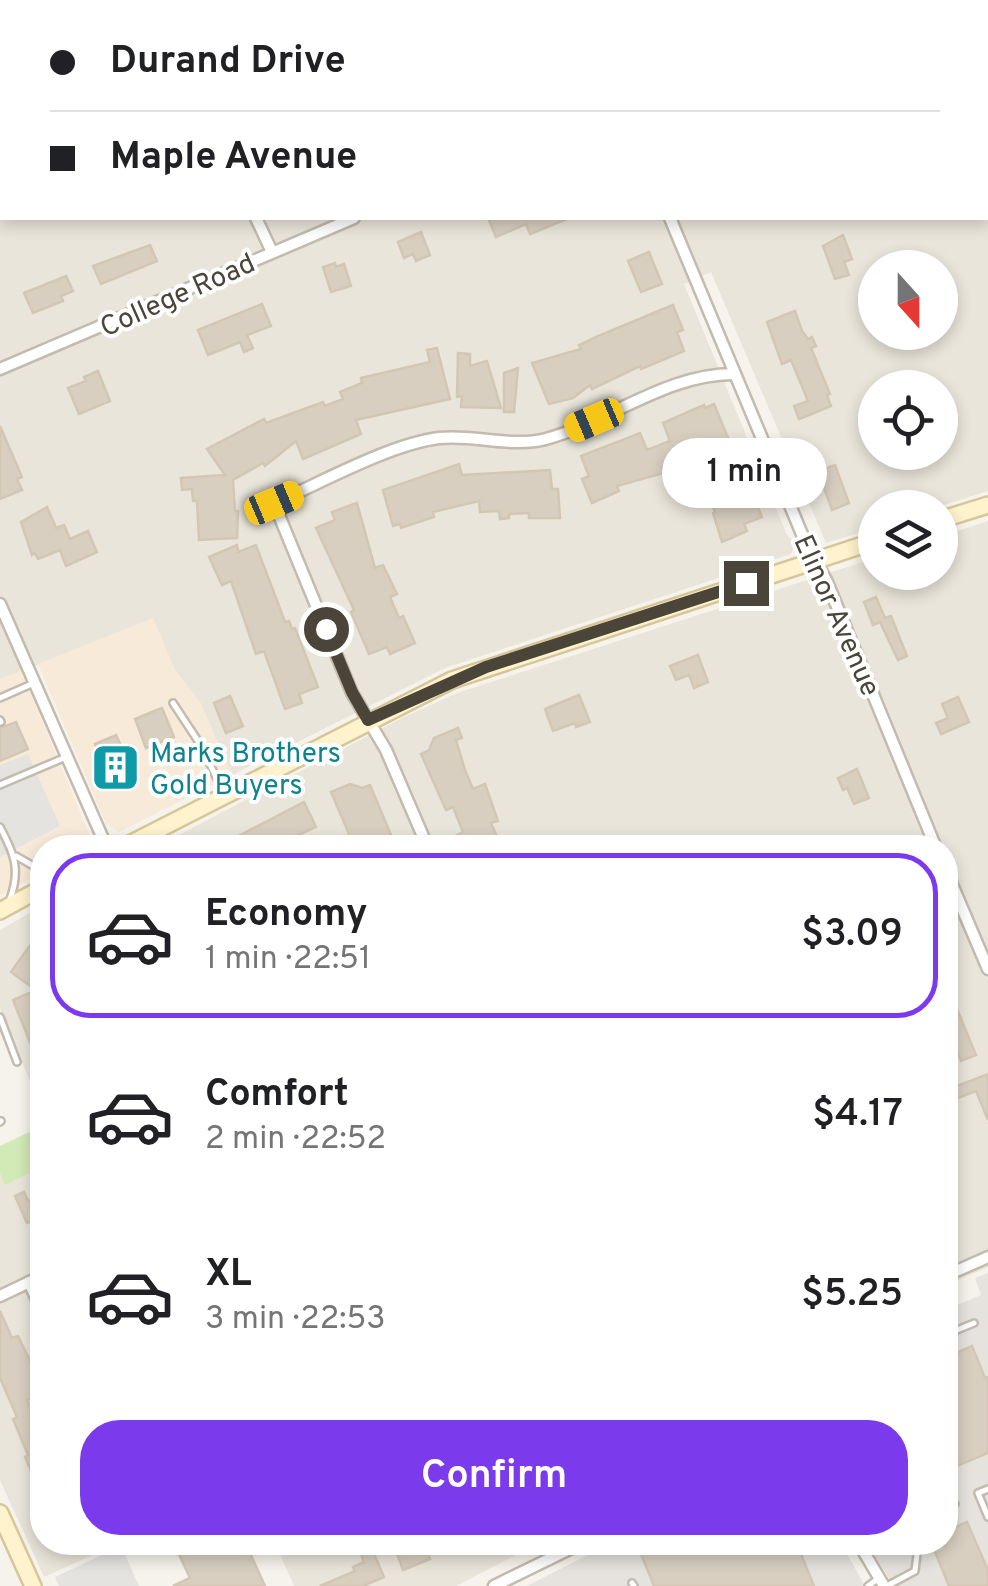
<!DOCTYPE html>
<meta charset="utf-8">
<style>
body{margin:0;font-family:Overpass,sans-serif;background:#f6f6f6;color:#202124;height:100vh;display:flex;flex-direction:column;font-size:38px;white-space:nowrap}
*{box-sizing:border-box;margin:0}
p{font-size:32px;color:#757577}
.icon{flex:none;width:55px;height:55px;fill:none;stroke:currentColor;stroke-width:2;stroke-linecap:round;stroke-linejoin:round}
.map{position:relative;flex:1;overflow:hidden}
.details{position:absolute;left:30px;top:835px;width:928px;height:720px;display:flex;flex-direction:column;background:#fff;border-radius:40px;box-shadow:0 5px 15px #0003}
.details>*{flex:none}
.guide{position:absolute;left:0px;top:0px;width:990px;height:220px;box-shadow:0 5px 15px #0003;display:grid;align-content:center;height:220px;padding:0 50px;background:#fff}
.needle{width:65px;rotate:159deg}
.tools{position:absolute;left:858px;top:250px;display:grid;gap:20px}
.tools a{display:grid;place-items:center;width:100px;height:100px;border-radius:50%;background:#fff;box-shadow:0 5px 15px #0003;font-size:50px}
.end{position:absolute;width:45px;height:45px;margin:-22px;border:12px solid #4b4439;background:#fff;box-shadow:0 0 0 5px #fff}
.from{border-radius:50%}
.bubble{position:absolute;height:70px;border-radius:35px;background:#fff;box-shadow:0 5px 15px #0003;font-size:32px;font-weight:600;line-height:70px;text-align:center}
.car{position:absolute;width:30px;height:60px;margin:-30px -15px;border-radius:12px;box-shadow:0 0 8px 2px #0007;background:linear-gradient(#f5c518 24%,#345 0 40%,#f5c518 0 76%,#345 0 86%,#f5c518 0)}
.guide b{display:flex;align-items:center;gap:35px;height:95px;font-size:38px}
.guide b+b{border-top:2px solid #e0e0e0}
.guide i{width:25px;height:25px;background:#202124}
ul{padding:18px 0 0;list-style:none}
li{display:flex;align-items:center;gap:30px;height:165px;margin:0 20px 15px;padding:0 30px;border:5px solid transparent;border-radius:40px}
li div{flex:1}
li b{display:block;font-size:38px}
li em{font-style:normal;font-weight:600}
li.active{border-color:#7c3aed}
li>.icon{width:90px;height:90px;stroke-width:1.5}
.primary-button{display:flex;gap:20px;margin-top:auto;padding:20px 50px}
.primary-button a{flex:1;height:115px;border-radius:40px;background:#7c3aed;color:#fff;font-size:40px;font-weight:600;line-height:115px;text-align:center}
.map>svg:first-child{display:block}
.residential{fill:#eae5da;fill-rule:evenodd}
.commercial{fill:#f7ead8}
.industrial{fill:#e6e2dd}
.green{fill:#d2eab5}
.parking{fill:#e5e3e0}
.building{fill:#d8cfc1;stroke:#d3c7b4;stroke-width:2.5}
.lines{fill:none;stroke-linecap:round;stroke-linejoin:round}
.lane-casing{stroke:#c2bbae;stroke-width:10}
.street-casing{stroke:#c2bbae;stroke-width:15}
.secondary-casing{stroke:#d6c79b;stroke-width:20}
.lane{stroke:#fff;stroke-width:5}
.street{stroke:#fff;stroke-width:10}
.secondary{stroke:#fff3cd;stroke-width:15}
.route{stroke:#4b4439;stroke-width:12}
.labels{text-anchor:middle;stroke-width:8;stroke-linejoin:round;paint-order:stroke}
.street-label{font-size:28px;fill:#4b4439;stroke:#fff}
.culture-label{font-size:28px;fill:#0d838f;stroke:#fff;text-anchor:start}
</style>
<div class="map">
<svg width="988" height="1586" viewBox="0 0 988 1586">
<rect width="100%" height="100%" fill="#f6f3ec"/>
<g class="residential">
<path d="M0,0H988V491L938,507L875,508V528L826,543L711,272L684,284L787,535L796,544L791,554L445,668L232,775L200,702L175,670L153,619L0,680ZM2,2H988V218H2ZM875,268H940V332H875ZM875,388H940V452H875Z"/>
<polygon points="988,521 988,1267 945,1286 945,848 154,848 402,718 457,693 875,558 875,572 940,572 940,537"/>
<polygon points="42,906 42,1111 0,1008 0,930"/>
<polygon points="42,1167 42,1542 119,1543 44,1577 0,1480 0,1173 5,1184"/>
<polygon points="275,1543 539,1543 456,1586 294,1586"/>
</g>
<g class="commercial">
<polygon points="153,618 175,670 200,702 232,775 119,832 106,824 38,664"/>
<polygon points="21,671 91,838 88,847 42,848 42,873 0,895 0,679"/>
</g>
<g class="industrial">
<polygon points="988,1273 988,1586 894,1586 867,1543 945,1542 945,1310 981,1295 975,1278"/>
<polygon points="613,1542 841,1543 865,1586 527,1586"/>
</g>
<polygon class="green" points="42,1126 42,1167 5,1185 0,1173 0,1146"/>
<g class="parking">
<polygon points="28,754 60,826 0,857 0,765"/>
<polygon points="121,1546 139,1586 59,1586 55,1577"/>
</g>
<g class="building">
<polygon points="488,218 569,218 530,234 526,224 496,237"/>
<polygon points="421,232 430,255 416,261 413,254 404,258 398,242"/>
<polygon points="843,235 852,259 844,262 849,275 835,279 823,246"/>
<polygon points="150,245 157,261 101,284 93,266"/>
<polygon points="649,252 662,284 641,292 628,261"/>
<polygon points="335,263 336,267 344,264 351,286 331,292 323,267"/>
<polygon points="66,276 73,291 61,296 63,301 33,313 24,293"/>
<polygon points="262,304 271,326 247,335 253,348 244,352 240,342 208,355 198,330"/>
<polygon points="673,305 683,330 677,332 684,351 641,369 640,366 592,389 590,385 573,398 549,404 532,363 581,349 579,345 596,337"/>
<polygon points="795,311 802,331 808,339 812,337 816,346 811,348 830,394 827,395 831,406 799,419 794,406 808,401 791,360 782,364 767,322"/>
<polygon points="437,348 450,399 356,420 361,434 303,459 296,441 265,466 263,463 233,480 235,511 238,511 237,538 199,540 197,501 193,501 192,489 182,490 181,478 225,475 207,449 264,419 266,423 323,402 325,406 343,399 340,392 362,383 361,378 430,362 427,350"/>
<polygon points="458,353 470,354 470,366 487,361 501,408 461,407 462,396 457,397"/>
<polygon points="518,368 514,412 504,412 504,373"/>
<polygon points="98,371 110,401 79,414 68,388 86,381 84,377"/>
<polygon points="714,404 731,445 721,449 719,444 690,455 662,467 664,473 617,486 619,491 592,503 582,479 589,476 581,456 640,433 647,450 670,441 663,423 704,405 705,408"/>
<polygon points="0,426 22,477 17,479 22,490 0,499"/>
<polygon points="459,464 462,475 550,470 552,489 558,489 560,518 529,518 529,513 509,514 509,518 500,519 499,511 480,512 479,501 433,512 434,517 401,528 400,524 393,526 383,490"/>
<polygon points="835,465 849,503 832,510 818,471"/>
<polygon points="740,466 762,517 744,524 747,531 722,542 713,513 715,512 706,491 703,493 699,484"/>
<polygon points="357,503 375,568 383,565 397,594 390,597 399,618 403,616 415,643 390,654 387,647 369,654 351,612 354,610 316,528 335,520 332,512"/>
<polygon points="47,507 56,528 64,525 70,539 88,531 97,552 66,566 60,550 38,559 35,553 32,555 21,522"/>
<polygon points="237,545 238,552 256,545 285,622 289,621 292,629 295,628 318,687 299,694 302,703 285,709 264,651 256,654 231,581 222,585 209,557"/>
<polygon points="876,597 885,618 891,616 907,656 898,660 880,622 873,625 864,602"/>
<polygon points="698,655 708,682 694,688 689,675 676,680 670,666"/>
<polygon points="579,695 590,722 576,727 575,723 553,731 545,709"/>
<polygon points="230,696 243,726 226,733 214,703"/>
<polygon points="958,697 969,722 941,734 936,723 948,718 942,704"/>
<polygon points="162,708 174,737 146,748 135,719"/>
<polygon points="16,722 28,749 0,761 0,728"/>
<polygon points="458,728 462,738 456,740 465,770 473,789 485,784 498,821 491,823 502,848 460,848 455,836 463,832 453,807 446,810 421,754 429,750 434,738"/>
<polygon points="116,735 124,752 118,755 129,782 114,788 95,744"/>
<polygon points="857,769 869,798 854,804 847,788 843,790 838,778"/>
<polygon points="350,784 362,788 370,785 394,842 383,848 355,848 331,792"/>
<polygon points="304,802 316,827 277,845 279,848 215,848"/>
<polygon points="31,944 42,952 42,975 33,988 11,972"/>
<polygon points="945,980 976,1055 961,1061 945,1023"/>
<polygon points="37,990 42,1002 42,1072 13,1000"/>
<polygon points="988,1074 988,1120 976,1091 945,1103 945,1083 954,1079 957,1086"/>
<polygon points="24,1192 28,1201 42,1194 42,1237 34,1220 27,1223 15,1196"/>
<polygon points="0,1311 12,1338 18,1336 42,1385 33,1393 35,1397 27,1400 35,1419 42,1416 42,1496 25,1457 28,1455 13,1419 17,1417 0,1378"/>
<polygon points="972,1346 985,1378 988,1377 988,1453 945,1471 945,1358"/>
<polygon points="967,1522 988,1570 988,1586 949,1586 931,1542 945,1542 945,1532"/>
<polygon points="193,1542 245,1542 265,1586 173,1586 190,1578 177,1550"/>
<polygon points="356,1542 369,1542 384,1577 363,1586 320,1586 355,1571 353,1567 364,1562"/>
<polygon points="409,1542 423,1542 430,1559 403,1570 395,1548"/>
<polygon points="636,1542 796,1542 814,1586 654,1586"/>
</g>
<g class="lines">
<defs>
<g id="lane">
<polyline points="0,698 34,683"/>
<polyline points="173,703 202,747 223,792"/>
<polyline points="0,720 1,722"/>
<polyline points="0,785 66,757"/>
<path d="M0,827C14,853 21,870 10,899"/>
<polyline points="16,856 42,871"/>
<polyline points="0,1017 17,1062"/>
<polyline points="0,1122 1,1121"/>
<polyline points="945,1335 974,1323"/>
<polyline points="988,1489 978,1493 988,1517"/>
<polyline points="945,1509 955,1504"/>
<polyline points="632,1583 634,1586"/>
<polyline points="868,1586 879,1578"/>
<polyline points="887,1586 915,1571 917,1554 912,1542"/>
</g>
<g id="street">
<polyline points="165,0 166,2"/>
<polyline points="582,0 583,2"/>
<polyline points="858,2 864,0"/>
<polyline points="256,218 272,252"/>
<polyline points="670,218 804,539 827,582 936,848"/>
<polyline points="0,369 354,218"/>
<polyline points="0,604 107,848"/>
<polyline points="314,848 319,845"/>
<path d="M428,848L386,750L352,693L274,503C321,483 390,444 439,438C475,434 510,448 546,439C610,421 668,373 735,374"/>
<polyline points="945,868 988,969"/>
<polyline points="945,1276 988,1257"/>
<polyline points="29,1282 42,1311"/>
<polyline points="0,1296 42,1276"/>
<polyline points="858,1542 884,1586"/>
<polyline points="494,1586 584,1542"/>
</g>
<g id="secondary">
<polyline points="940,520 988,505"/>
<polyline points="122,848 452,680 875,541"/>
<polyline points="0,911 42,888"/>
<polyline points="0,1513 33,1586"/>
</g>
</defs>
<use href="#lane" class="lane-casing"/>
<use href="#street" class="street-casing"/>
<use href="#secondary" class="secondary-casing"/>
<use href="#lane" class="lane"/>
<use href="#street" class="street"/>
<use href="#secondary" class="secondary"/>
</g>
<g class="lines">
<polyline class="route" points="326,629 352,692 368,720 486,667 746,583"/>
</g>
<defs>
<symbol id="building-square" viewBox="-11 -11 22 22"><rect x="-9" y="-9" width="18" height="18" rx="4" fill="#0f9aa8" stroke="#fff"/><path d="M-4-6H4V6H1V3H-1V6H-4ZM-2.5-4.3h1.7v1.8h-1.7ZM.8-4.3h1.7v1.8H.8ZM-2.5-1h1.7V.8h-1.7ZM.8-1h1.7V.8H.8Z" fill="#fff"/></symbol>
</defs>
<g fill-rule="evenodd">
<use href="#building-square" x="88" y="740" width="55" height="55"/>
</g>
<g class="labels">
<g class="street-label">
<text transform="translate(177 294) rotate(-24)" y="10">College Road</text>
<text transform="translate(838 615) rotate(66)" y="10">Elinor Avenue</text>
</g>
<g class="culture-label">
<text x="150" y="762">Marks Brothers<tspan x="150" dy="32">Gold Buyers</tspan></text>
</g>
</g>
</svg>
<div class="tools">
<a><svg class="needle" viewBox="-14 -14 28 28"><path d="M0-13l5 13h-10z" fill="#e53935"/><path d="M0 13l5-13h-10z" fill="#757577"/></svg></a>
<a><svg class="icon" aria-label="locate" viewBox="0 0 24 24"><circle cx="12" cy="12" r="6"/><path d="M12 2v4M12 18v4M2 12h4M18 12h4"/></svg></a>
<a><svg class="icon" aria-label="layers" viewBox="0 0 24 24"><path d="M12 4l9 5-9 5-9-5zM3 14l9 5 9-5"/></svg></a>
</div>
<i class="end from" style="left:326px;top:629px"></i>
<i class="end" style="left:746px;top:583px"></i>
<div class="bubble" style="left:662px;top:438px;width:165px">1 min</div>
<i class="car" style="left:594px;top:420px;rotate:247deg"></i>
<i class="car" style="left:274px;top:503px;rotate:67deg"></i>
<div class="guide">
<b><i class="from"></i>Durand Drive</b>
<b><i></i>Maple Avenue</b>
</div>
<section class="details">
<ul>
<li class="active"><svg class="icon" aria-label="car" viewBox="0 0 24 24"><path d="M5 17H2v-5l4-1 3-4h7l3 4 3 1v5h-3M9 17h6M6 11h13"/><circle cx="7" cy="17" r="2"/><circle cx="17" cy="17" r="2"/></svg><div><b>Economy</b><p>1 min · 22:51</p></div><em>$3.09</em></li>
<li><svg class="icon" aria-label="car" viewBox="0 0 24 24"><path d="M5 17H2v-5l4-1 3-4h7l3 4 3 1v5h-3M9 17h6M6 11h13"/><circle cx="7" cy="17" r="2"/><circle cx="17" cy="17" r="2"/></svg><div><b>Comfort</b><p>2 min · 22:52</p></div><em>$4.17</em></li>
<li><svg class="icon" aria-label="car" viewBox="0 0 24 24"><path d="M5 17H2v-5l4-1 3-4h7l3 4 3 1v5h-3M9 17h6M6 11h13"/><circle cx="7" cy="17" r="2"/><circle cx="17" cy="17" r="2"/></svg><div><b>XL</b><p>3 min · 22:53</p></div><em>$5.25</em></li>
</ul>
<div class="primary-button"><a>Confirm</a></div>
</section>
</div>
